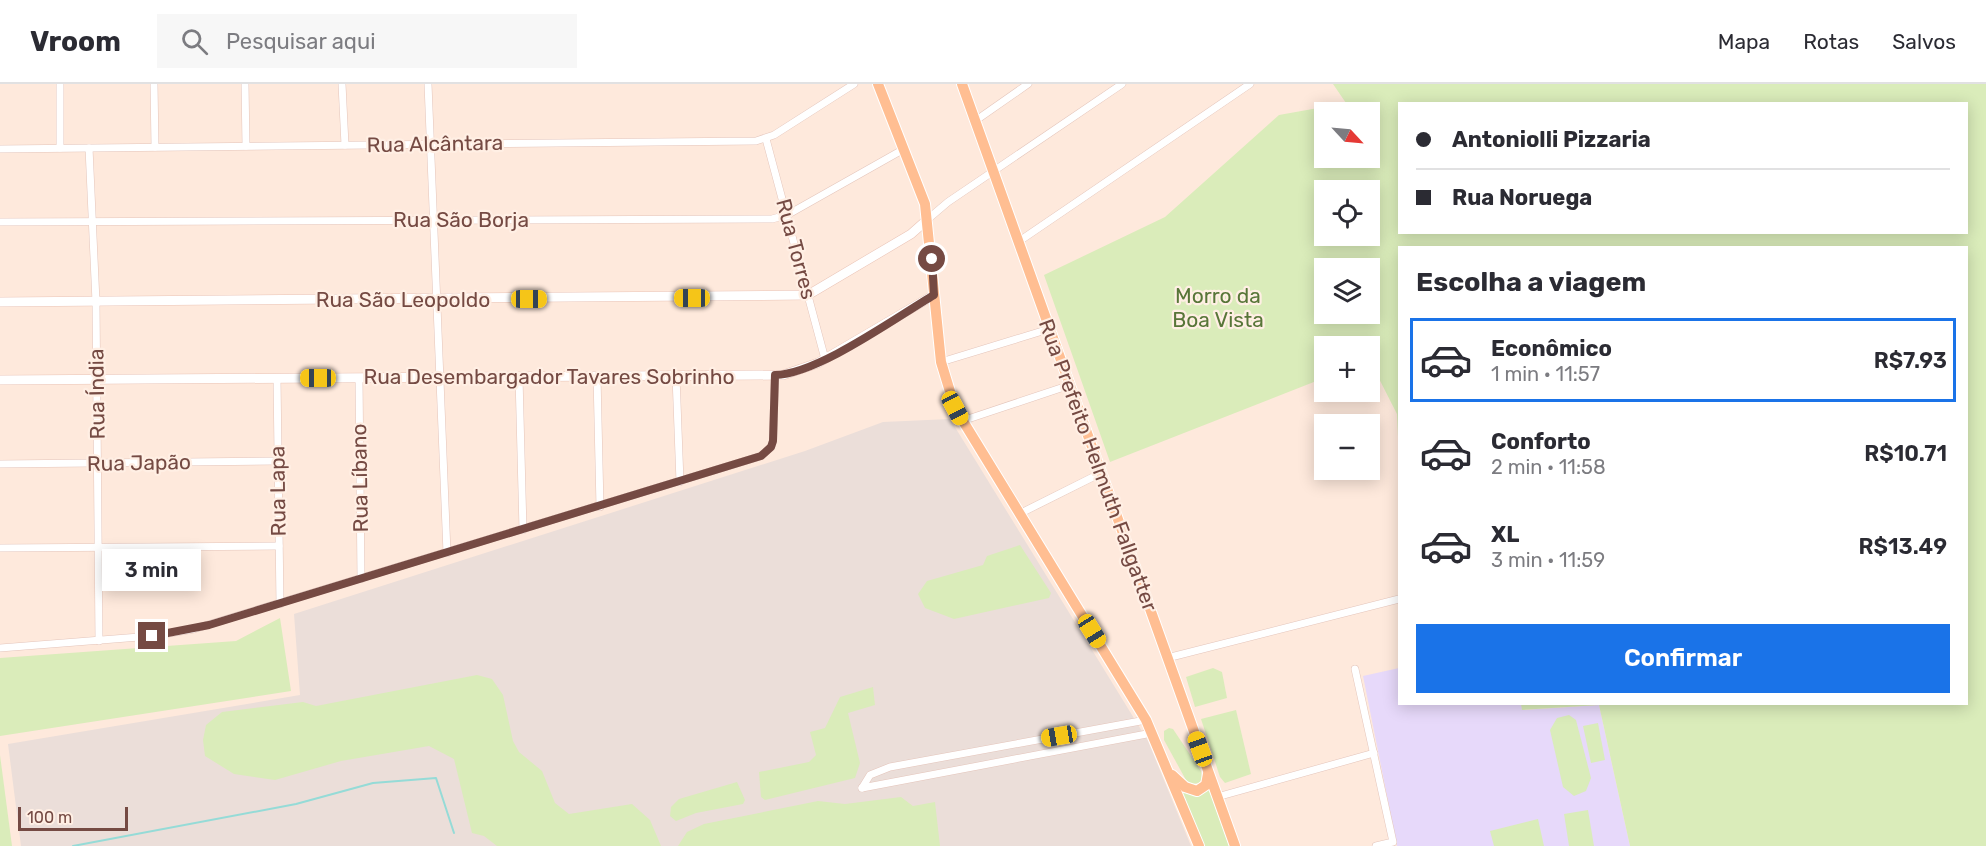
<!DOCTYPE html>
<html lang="pt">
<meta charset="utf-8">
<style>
body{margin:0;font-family:Rubik,sans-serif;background:#f7f7f7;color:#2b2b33;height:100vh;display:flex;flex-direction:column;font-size:22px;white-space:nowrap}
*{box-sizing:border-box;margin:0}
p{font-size:20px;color:#7c7c81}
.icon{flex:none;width:33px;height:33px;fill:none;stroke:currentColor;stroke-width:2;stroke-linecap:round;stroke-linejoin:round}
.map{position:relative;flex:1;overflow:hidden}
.drawer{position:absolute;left:1398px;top:162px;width:570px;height:459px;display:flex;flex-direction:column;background:#fff;border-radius:0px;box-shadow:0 3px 15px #0003}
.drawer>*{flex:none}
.hud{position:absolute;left:1398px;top:18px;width:570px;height:132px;border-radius:0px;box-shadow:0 3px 15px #0003;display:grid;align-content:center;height:132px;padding:0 18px;background:#fff}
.needle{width:39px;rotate:116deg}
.tools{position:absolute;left:1314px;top:18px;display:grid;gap:12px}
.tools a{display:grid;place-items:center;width:66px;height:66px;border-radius:0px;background:#fff;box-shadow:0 3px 15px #0003;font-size:30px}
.scale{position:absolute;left:18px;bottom:15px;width:110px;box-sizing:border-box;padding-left:6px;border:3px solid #754a43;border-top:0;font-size:16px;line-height:21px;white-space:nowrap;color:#754a43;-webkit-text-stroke:4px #ffefe4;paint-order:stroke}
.end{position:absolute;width:27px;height:27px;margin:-14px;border:8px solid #754a43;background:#fff;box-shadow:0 0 0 3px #fff}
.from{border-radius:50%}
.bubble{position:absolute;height:42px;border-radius:0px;background:#fff;box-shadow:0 3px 15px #0003;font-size:20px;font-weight:600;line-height:42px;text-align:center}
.car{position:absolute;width:18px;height:36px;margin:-18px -9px;border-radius:8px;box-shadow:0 0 4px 2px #0007;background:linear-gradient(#f5c518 24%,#345 0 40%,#f5c518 0 76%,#345 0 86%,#f5c518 0)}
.hud b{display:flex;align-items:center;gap:21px;height:57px;font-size:22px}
.hud b+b{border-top:2px solid #e1e1e2}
.hud i{width:15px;height:15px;background:#2b2b33}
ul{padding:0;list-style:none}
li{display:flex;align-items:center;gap:18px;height:84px;margin:0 12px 9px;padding:0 6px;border:3px solid transparent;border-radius:0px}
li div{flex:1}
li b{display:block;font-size:22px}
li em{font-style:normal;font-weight:600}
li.selected{border-color:#1a73e8}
li>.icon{width:54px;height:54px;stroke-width:1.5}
h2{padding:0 18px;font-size:27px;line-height:72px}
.button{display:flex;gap:12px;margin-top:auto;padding:12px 18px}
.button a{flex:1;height:69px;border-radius:0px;background:#1a73e8;color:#fff;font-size:24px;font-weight:600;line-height:69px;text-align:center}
header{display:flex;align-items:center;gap:36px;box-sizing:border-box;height:84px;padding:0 30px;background:#fff;border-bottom:2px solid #e1e1e2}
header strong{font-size:28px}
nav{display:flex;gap:33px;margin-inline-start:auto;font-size:21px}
.search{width:420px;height:54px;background:#f7f7f7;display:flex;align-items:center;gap:15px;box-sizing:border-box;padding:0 21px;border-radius:0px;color:#7c7c81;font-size:22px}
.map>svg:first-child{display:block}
.industrial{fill:#ebded9}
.education{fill:#e7d9fa}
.green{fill:#daecba;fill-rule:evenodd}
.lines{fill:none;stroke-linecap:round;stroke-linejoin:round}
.stream{stroke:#95dbd7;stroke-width:2}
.street-casing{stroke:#e4c5bb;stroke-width:8}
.secondary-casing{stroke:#eac4b7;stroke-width:10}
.primary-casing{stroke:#fff;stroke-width:12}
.street{stroke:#fff;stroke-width:7}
.secondary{stroke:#fff;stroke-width:9}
.primary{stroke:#ffbe92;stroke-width:10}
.route{stroke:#754a43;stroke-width:8}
.labels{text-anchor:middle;stroke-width:4.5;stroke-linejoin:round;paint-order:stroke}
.street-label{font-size:21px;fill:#754a43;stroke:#ffefe4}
.park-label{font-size:21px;fill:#587638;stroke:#ffefe4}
</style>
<header>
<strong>Vroom</strong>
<div class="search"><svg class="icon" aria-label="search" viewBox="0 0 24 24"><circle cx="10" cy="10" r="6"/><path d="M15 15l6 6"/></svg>Pesquisar aqui</div>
<nav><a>Mapa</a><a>Rotas</a><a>Salvos</a></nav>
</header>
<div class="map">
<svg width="1986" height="762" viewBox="0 0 1986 762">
<rect width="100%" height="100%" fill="#fee9dc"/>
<polygon class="industrial" points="950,335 1148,657 1191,762 21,762 8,660 300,611 294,530 805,367 883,338"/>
<polygon class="education" points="1399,584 1400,620 1521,620 1523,626 1599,621 1630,762 1397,762 1363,592"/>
<g class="green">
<path d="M1333,0H1986V762H1630L1599,621L1522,626L1521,620H1966V164H1400L1399,376L1397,330L1370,277V262H1324V294L1110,378L1044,191L1165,133L1279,31L1346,19ZM1400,20H1966V148H1400ZM1324,28H1370V74H1324ZM1324,106H1370V152H1324ZM1324,184H1370V230H1324Z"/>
<polygon points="1020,461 1051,509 1049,514 954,535 925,524 918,510 927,497 983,481 987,472"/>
<polygon points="280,534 291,607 0,652 0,574 236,557"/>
<polygon points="1213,584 1222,588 1227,614 1195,623 1186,593"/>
<polygon points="477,591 492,595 503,611 513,657 519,668 542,687 555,719 569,730 632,720 650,736 661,762 497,762 484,752 472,749 454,675 429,662 341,677 275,696 234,690 205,672 203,656 206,641 222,628 303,618 316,622"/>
<polygon points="873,603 875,621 848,629 860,679 855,694 765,716 761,713 759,688 809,678 816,671 810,648 825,644 840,613"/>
<polygon points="1236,626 1251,690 1225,699 1220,693 1201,635"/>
<polygon points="1569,631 1576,636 1591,694 1586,707 1574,712 1563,703 1550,646 1557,634"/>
<polygon points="1598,639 1605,676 1591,679 1583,642"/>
<polygon points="1169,644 1173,645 1201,687 1202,695 1199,699 1192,700 1186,696 1164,656 1164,647"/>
<polygon points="0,671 12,762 0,762"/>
<polygon points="737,698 745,716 743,720 696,729 676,737 670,732 671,723 679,715"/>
<polygon points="1208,703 1229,762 1202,762 1181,706 1195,712"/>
<polygon points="901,713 913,722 935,718 940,762 678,762 687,748 704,740 818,717 845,720"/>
<polygon points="1588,726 1594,762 1569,762 1564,730"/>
<polygon points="1538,735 1544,762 1494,762 1490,747"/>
</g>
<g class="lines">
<polyline class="stream" points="73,762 296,720 373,699 436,694 454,749"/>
<defs>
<g id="street">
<polyline points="154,0 155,63"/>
<polyline points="245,0 246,62"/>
<polyline points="342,0 345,61"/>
<polyline points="428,0 447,469"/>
<polyline points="975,37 1028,0"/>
<polyline points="766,55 825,275"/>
<polyline points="60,64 60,0"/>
<polyline points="89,64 96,218 99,557"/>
<polyline points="0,65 756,57 774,51 854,0"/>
<polyline points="928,135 948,118 1122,0"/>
<polyline points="0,138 772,135 787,131 904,65"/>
<polyline points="1018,158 1250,0"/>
<polyline points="941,278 1049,245"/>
<polyline points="597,292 600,423"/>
<polyline points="676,292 680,398"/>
<polyline points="519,293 523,446"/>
<polyline points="277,294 280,520"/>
<polyline points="359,294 361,495"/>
<polyline points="962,337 1070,301"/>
<polyline points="0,380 278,377"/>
<polyline points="1019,430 1101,389"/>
<polyline points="0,464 279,462"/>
<polyline points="0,564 152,552 194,545 761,372 771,363 773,357 775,291"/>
<polyline points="1167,574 1399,515"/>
<polyline points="1355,585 1393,758 1376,762"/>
<polyline points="862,704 870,691 890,683 1146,636"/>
<polyline points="862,704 1152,649"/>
<polyline points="1217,713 1374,669"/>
</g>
<g id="secondary">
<polyline points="0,218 808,211 911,150 928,135"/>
<polyline points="0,296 783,291 818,279 934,211"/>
</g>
<g id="primary">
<polyline points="878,0 925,120 941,278 955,324 1146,636 1199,762"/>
<polyline points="962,0 1235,762"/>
<polyline points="1172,691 1185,703 1197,707 1206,701 1208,690"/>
</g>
</defs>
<use href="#street" class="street-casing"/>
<use href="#secondary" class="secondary-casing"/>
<use href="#primary" class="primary-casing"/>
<use href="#street" class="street"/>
<use href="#secondary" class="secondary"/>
<use href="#primary" class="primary"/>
</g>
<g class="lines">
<path class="route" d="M152,552L209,541L761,372L771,363L773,357L775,291C818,290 895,234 934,211L932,175"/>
</g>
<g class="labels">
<g class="street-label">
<text transform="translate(435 60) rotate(-1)" y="7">Rua Alcântara</text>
<text x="461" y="143">Rua São Borja</text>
<text transform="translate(796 165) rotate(75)" y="7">Rua Torres</text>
<text x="403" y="223">Rua São Leopoldo</text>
<text x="549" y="300">Rua Desembargador Tavares Sobrinho</text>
<text transform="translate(97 310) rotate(-91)" y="7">Rua Índia</text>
<text transform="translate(139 379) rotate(-1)" y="7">Rua Japão</text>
<text transform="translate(1098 381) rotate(70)" y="7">Rua Prefeito Helmuth Fallgatter</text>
<text transform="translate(360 394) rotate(-91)" y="7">Rua Líbano</text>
<text transform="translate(278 407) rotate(-91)" y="7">Rua Lapa</text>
</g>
<g class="park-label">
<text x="1218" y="219">Morro da<tspan x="1218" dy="24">Boa Vista</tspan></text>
</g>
</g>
</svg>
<div class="tools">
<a><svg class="needle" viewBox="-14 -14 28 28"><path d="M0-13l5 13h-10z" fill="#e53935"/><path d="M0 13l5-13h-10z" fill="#7c7c81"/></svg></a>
<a><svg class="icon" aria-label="locate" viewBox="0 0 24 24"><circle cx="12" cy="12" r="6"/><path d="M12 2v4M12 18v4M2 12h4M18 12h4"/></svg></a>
<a><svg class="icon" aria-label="layers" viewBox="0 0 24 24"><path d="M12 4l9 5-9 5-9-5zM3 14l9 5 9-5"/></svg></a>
<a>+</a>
<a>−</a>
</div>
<div class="scale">100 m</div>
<i class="end from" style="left:932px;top:175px"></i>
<i class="end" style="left:152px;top:552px"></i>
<div class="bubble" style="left:102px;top:465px;width:99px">3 min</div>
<i class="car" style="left:692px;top:214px;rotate:270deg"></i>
<i class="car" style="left:529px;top:215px;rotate:90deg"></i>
<i class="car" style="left:318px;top:294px;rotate:270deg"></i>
<i class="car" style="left:955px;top:324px;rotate:152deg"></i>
<i class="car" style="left:1092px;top:547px;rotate:148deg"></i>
<i class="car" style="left:1059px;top:652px;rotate:260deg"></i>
<i class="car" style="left:1200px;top:665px;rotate:340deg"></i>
<div class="hud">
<b><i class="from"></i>Antoniolli Pizzaria</b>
<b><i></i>Rua Noruega</b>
</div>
<section class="drawer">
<h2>Escolha a viagem</h2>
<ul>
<li class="selected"><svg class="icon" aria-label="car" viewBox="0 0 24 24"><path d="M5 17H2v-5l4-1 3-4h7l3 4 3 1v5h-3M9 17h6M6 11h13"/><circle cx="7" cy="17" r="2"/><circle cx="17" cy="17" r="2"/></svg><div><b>Econômico</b><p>1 min · 11:57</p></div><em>R$7.93</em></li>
<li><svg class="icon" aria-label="car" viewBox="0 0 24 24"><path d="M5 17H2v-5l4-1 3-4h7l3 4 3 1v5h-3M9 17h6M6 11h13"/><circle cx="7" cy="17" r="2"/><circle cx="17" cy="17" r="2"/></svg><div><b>Conforto</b><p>2 min · 11:58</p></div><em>R$10.71</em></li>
<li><svg class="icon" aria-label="car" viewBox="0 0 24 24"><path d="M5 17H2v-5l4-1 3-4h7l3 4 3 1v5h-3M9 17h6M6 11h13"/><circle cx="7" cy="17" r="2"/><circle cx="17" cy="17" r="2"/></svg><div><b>XL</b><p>3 min · 11:59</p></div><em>R$13.49</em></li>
</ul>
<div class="button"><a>Confirmar</a></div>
</section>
</div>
